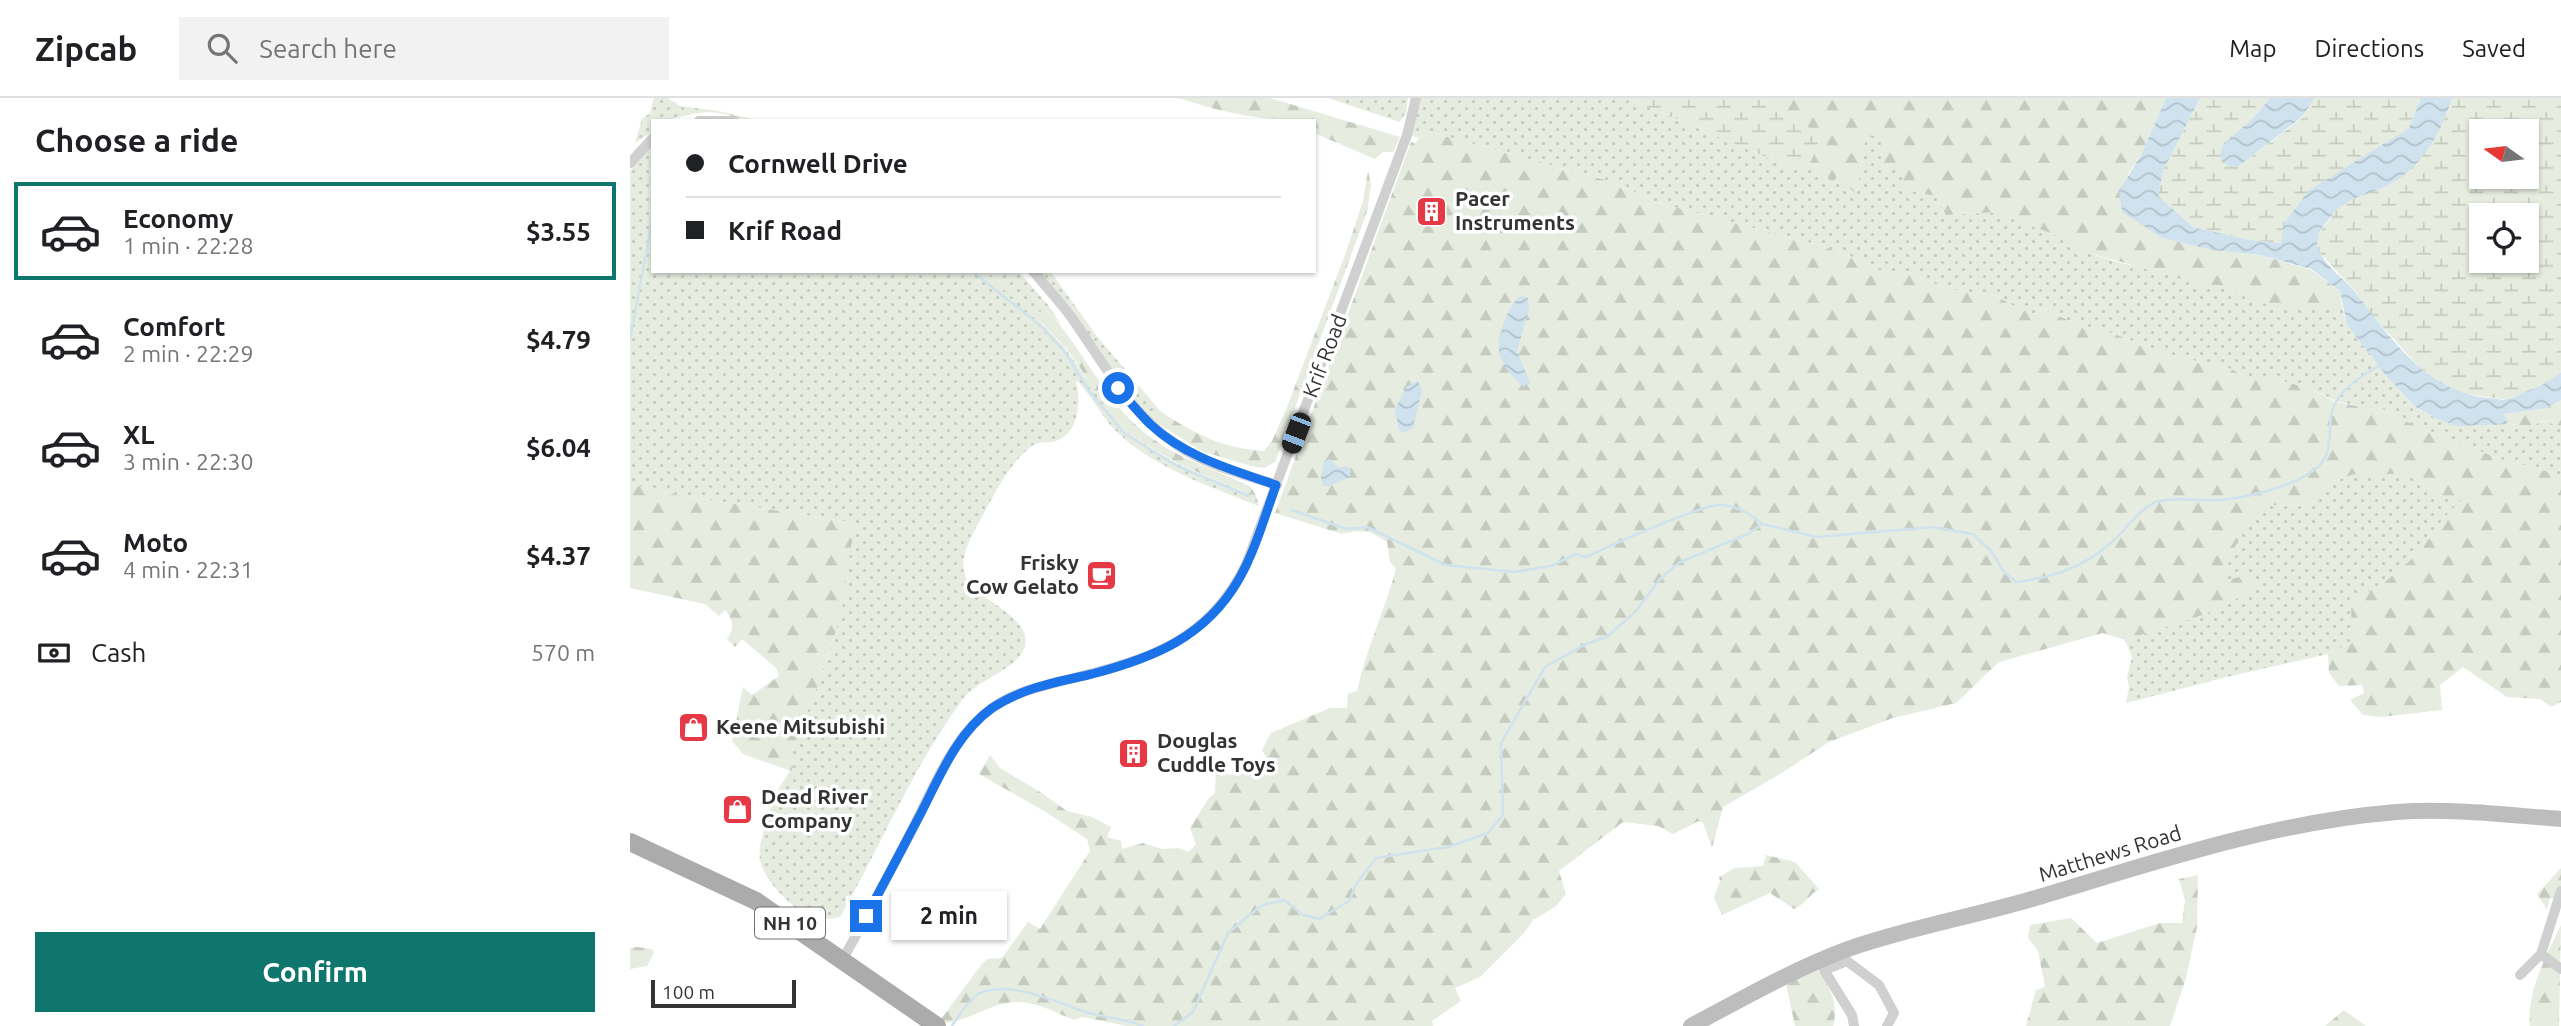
<!DOCTYPE html>
<meta charset="utf-8">
<style>
body{margin:0;font-family:Ubuntu,sans-serif;background:#f2f2f2;color:#202124;height:100vh;display:flex;flex-direction:column;font-size:26px;white-space:nowrap}
*{box-sizing:border-box;margin:0}
p{font-size:23px;color:#757577}
.icon{flex:none;width:38px;height:38px;fill:none;stroke:currentColor;stroke-width:2;stroke-linecap:round;stroke-linejoin:round}
.map{position:relative;flex:1;overflow:hidden}
.sheet{display:flex;flex-direction:column;background:#fff;width:630px}
.sheet>*{flex:none}
.banner{position:absolute;left:21px;top:21px;width:665px;height:154px;border-radius:0px;box-shadow:0 2px 5px #0004;display:grid;align-content:center;height:154px;padding:0 35px;background:#fff}
.needle{width:46px;rotate:284deg}
.fabs{position:absolute;left:1839px;top:21px;display:grid;gap:14px}
.fabs a{display:grid;place-items:center;width:70px;height:70px;border-radius:0px;background:#fff;box-shadow:0 2px 5px #0004;font-size:35px}
.scale{position:absolute;left:21px;bottom:18px;width:145px;box-sizing:border-box;padding-left:7px;border:4px solid #333;border-top:0;font-size:19px;line-height:24px;white-space:nowrap;color:#333;-webkit-text-stroke:5px #fff;paint-order:stroke}
.end{position:absolute;width:32px;height:32px;margin:-16px;border:9px solid #1a73e8;background:#fff;box-shadow:0 0 0 4px #fff}
.from{border-radius:50%}
.bubble{position:absolute;height:49px;border-radius:0px;background:#fff;box-shadow:0 2px 5px #0004;font-size:23px;font-weight:700;line-height:49px;text-align:center}
.car{position:absolute;width:21px;height:42px;margin:-21px -10px;border-radius:9px;box-shadow:0 0 5px 2px #0007;background:linear-gradient(#222 24%,#8ab4d8 0 40%,#222 0 76%,#8ab4d8 0 86%,#222 0)}
.banner b{display:flex;align-items:center;gap:24px;height:66px;font-size:26px}
.banner b+b{border-top:2px solid #e0e0e0}
.banner i{width:18px;height:18px;background:#202124}
ul{padding:0;list-style:none}
li{display:flex;align-items:center;gap:21px;height:98px;margin:0 14px 10px;padding:0 21px;border:4px solid transparent;border-radius:0px}
li div{flex:1}
li b{display:block;font-size:26px}
li em{font-style:normal;font-weight:700}
li.current{border-color:#0f766e}
li>.icon{width:63px;height:63px;stroke-width:1.5}
h2{padding:0 35px;font-size:32px;line-height:84px}
.pay{display:flex;align-items:center;gap:18px;height:77px;padding:0 35px;font-size:26px}
.pay p{margin-inline-start:auto}
.action{display:flex;gap:14px;margin-top:auto;padding:14px 35px}
.action a{flex:1;height:80px;border-radius:0px;background:#0f766e;color:#fff;font-size:28px;font-weight:700;line-height:80px;text-align:center}
header{display:flex;align-items:center;gap:42px;box-sizing:border-box;height:98px;padding:0 35px;background:#fff;border-bottom:2px solid #e0e0e0}
header strong{font-size:33px}
nav{display:flex;gap:38px;margin-inline-start:auto;font-size:24px}
.search{width:490px;height:63px;background:#f2f2f2;display:flex;align-items:center;gap:18px;box-sizing:border-box;padding:0 24px;border-radius:0px;color:#757577;font-size:26px}
main{display:flex;flex:1;min-height:0}
.map>svg:first-child{display:block}
.grass{fill:url(#grass-dots)}
.forest{fill:url(#forest-firs)}
.wetland{fill:url(#wetland-marsh);fill-rule:evenodd}
.water{fill:url(#water-waves)}
.lines{fill:none;stroke-linecap:round;stroke-linejoin:round}
.stream{stroke:#cfe2ee;stroke-width:2.5}
.street{stroke:#d0d0d0;stroke-width:10}
.secondary{stroke:#bdbdbd;stroke-width:16}
.primary{stroke:#ababab;stroke-width:18}
.route{stroke:#1a73e8;stroke-width:9}
.labels{text-anchor:middle;stroke-width:7;stroke-linejoin:round;paint-order:stroke}
.shield{fill:#fff;stroke:#707070;stroke-width:2}
.shield-label{font-size:19px;font-weight:bold;fill:#333}
.poi-label{font-size:21px;font-weight:bold;fill:#333;stroke:#fff;text-anchor:start}
.street-label{font-size:21px;fill:#333;stroke:#fff}
</style>
<header>
<strong>Zipcab</strong>
<div class="search"><svg class="icon" aria-label="search" viewBox="0 0 24 24"><circle cx="10" cy="10" r="6"/><path d="M15 15l6 6"/></svg>Search here</div>
<nav><a>Map</a><a>Directions</a><a>Saved</a></nav>
</header>
<main>
<section class="sheet">
<h2>Choose a ride</h2>
<ul>
<li class="current"><svg class="icon" aria-label="car" viewBox="0 0 24 24"><path d="M5 17H2v-5l4-1 3-4h7l3 4 3 1v5h-3M9 17h6M6 11h13"/><circle cx="7" cy="17" r="2"/><circle cx="17" cy="17" r="2"/></svg><div><b>Economy</b><p>1 min · 22:28</p></div><em>$3.55</em></li>
<li><svg class="icon" aria-label="car" viewBox="0 0 24 24"><path d="M5 17H2v-5l4-1 3-4h7l3 4 3 1v5h-3M9 17h6M6 11h13"/><circle cx="7" cy="17" r="2"/><circle cx="17" cy="17" r="2"/></svg><div><b>Comfort</b><p>2 min · 22:29</p></div><em>$4.79</em></li>
<li><svg class="icon" aria-label="car" viewBox="0 0 24 24"><path d="M5 17H2v-5l4-1 3-4h7l3 4 3 1v5h-3M9 17h6M6 11h13"/><circle cx="7" cy="17" r="2"/><circle cx="17" cy="17" r="2"/></svg><div><b>XL</b><p>3 min · 22:30</p></div><em>$6.04</em></li>
<li><svg class="icon" aria-label="car" viewBox="0 0 24 24"><path d="M5 17H2v-5l4-1 3-4h7l3 4 3 1v5h-3M9 17h6M6 11h13"/><circle cx="7" cy="17" r="2"/><circle cx="17" cy="17" r="2"/></svg><div><b>Moto</b><p>4 min · 22:31</p></div><em>$4.37</em></li>
</ul>
<div class="pay"><svg class="icon" aria-label="cash" viewBox="0 0 24 24"><path d="M3 7h18v10H3z"/><circle cx="12" cy="12" r="2"/></svg>Cash<p>570 m</p></div>
<div class="action"><a>Confirm</a></div>
</section>
<div class="map">
<svg width="1931" height="928" viewBox="0 0 1931 928">
<defs>
<pattern id="grass-dots" width="8" height="8" patternUnits="userSpaceOnUse" patternTransform="scale(1.75)"><rect width="8" height="8" fill="#e6ecdf"/><path d="M2 2h.1M6 6h.1" fill="none" stroke="#c6cbc0" stroke-width="1.8" stroke-linecap="round"/></pattern>
<pattern id="forest-firs" width="22" height="20" patternUnits="userSpaceOnUse" patternTransform="scale(1.75)"><rect width="22" height="20" fill="#e6ecdf"/><path d="M5 1l3.5 6h-7zM16 11l3.5 6h-7z" fill="#c6cbc0"/></pattern>
<pattern id="wetland-marsh" width="20" height="14" patternUnits="userSpaceOnUse" patternTransform="scale(1.75)"><rect width="20" height="14" fill="#e6ecdf"/><path d="M1 5h8M5 5V1M11 12h8M15 12V8" fill="none" stroke="#c6cbc0"/></pattern>
<pattern id="water-waves" width="16" height="10" patternUnits="userSpaceOnUse" patternTransform="scale(1.75)"><rect width="16" height="10" fill="#cfe2ee"/><path d="M0 5q4-4 8 0t8 0" fill="none" stroke="#b2c2cd"/></pattern>
</defs>
<rect width="100%" height="100%" fill="#fff"/>
<g class="grass">
<path d="M24,0H38L50,8L88,13L132,23C113,23 96,14 77,14C58,15 42,23 23,23V33L5,45L12,21L20,15Z"/>
<polygon points="698,0 778,0 776,15 770,24"/>
<polygon points="790,0 997,0 1164,71 1180,66 1203,85 1207,77 1226,95 1235,42 1252,32 1273,75 1272,91 1306,98 1316,117 1368,114 1427,138 1453,153 1490,165 1588,185 1632,205 1665,208 1712,208 1717,227 1758,280 1786,309 1809,322 1828,328 1863,325 1899,328 1915,323 1931,329 1931,377 1873,362 1836,348 1775,323 1749,309 1732,309 1705,303 1682,291 1649,282 1622,282 1601,271 1536,256 1479,234 1446,226 1412,210 1406,216 1389,211 1366,198 1317,191 1273,172 1264,179 1220,158 1192,148 1029,105 979,83 796,33 789,40 780,37"/>
<path d="M23,47V173H388L419,208L431,227L417,213L412,216L365,180C393,207 423,233 446,265C463,288 476,313 498,333C535,365 581,380 626,398L629,408C579,388 520,369 482,329C469,314 460,295 446,282C451,303 450,338 422,344C415,345 408,343 402,348C380,364 366,393 353,417C345,432 328,458 335,477C343,501 401,517 395,547C391,570 348,581 333,601C283,668 252,746 210,819C190,824 172,818 157,802C146,792 133,777 130,762C127,747 141,708 147,694C152,684 159,676 165,666L160,657C190,582 223,506 219,424L42,396L8,388L0,384V73L13,54Z"/>
<polygon points="406,173 420,173 466,237 530,313 523,322 492,287"/>
<polygon points="1725,376 1777,376 1809,397 1832,402 1813,421 1790,455 1756,483 1722,504 1722,544 1698,556 1597,579 1496,605 1499,589 1497,579 1502,559 1495,542 1576,516 1593,484 1599,460 1611,433 1633,407 1679,408 1698,385"/>
</g>
<g class="forest">
<path d="M549,0H640L770,39L763,54H753L745,61L684,35V23C635,23 596,16 549,0Z"/>
<path d="M1128,0H1536L1511,57L1497,78L1532,140L1582,152L1630,157L1681,172L1710,193L1712,208C1686,208 1658,211 1633,205C1613,200 1598,183 1576,188L1452,153L1427,138L1368,114L1316,117L1305,98L1271,91L1273,75L1253,67L1251,33L1235,42L1226,96L1207,78L1203,85L1180,66L1191,37Z"/>
<path d="M796,33L979,83L1029,105L1192,148L1220,158L1264,179L1273,172L1317,191L1366,198L1389,211L1406,216L1412,210L1446,226L1479,234L1536,256L1601,271L1622,282H1649L1682,291L1705,304L1732,309H1749L1775,323L1836,348L1873,362L1931,377V604L1921,609L1910,601L1877,599L1833,569L1810,587L1812,612L1751,619L1733,617L1720,602L1734,595L1732,587L1709,588L1699,575L1698,556L1722,544L1721,504L1756,483L1789,455L1813,421L1831,402L1809,397L1777,376H1725L1698,385L1679,408L1633,407C1610,435 1603,448 1593,483L1614,478L1628,490L1576,516L1495,542L1473,535L1369,564L1326,605L1263,620L1199,644L1150,676L1093,709L1082,750L1073,725L1069,723L1043,736L1028,728L993,724L929,773L936,796L925,809L903,822L895,834L850,879L825,890L831,903L802,923L803,928H497L452,919L444,922C427,915 405,903 386,904C359,904 334,928 309,924L351,867L357,861L372,860L398,824L410,831L460,753L457,741L414,713L349,676L360,657L370,670L410,694L437,713L462,719L481,729L477,739L491,743L492,751L513,745L532,751L548,750L559,754L566,746L560,730L579,700L585,695L586,672C602,682 623,674 640,667L632,652L641,635L700,610H717L718,596L727,593C736,551 755,512 766,471L760,464L757,444L740,434L725,433L712,436L645,415L781,44L785,45Z"/>
<path d="M738,73L741,87L737,114L645,364L634,370L621,368L571,353L523,322L530,313C565,336 591,350 634,353L642,343L657,309L715,157L733,103Z"/>
<path d="M355,177L365,180L412,216L417,213C451,247 470,295 507,328C543,361 580,368 621,389L626,398C581,380 536,364 498,333C476,314 463,289 447,265C422,230 389,204 355,177Z"/>
<polygon points="1931,302 1931,329 1915,323 1899,328 1878,326 1873,316 1917,310"/>
<path d="M0,384L8,388L42,396L219,424L224,427L211,517L185,595L160,657L165,666L161,673L113,656L102,643L113,589L122,597L149,578L146,570L112,541L105,549L97,541C105,531 103,521 95,512L89,518L75,506L0,490Z"/>
<path d="M1136,757L1165,764L1189,791C1179,797 1174,807 1164,811L1140,795L1092,817L1084,800L1090,783L1089,779L1105,770L1133,768Z"/>
<polygon points="1931,770 1931,803 1920,800 1917,812 1907,796"/>
<polygon points="1568,777 1567,829 1556,880 1540,928 1396,928 1406,892 1415,889 1408,853 1398,840 1400,827 1441,820 1467,845 1530,825 1552,825 1555,802 1549,781"/>
<path d="M1931,827L1929,928H1900C1897,892 1916,859 1931,827Z"/>
<polygon points="7,849 22,851 24,855 17,868 0,871 0,850"/>
<path d="M1187,871C1200,889 1209,905 1203,928H1165L1156,886Z"/>
<polygon points="1714,912 1736,928 1695,928"/>
</g>
<g class="wetland">
<polygon points="997,0 1128,0 1191,37 1180,66 1164,71"/>
<polygon points="1570,0 1640,0 1623,20 1609,68 1672,20 1685,0 1791,0 1779,30 1733,60 1652,145 1620,142 1563,129 1527,98 1533,73"/>
<path d="M1822,0H1931V274L1918,286L1875,302L1831,295L1809,285L1789,269L1740,215L1725,193L1689,154L1687,141L1690,134L1711,106L1763,85L1818,14ZM1852,33H1897V79H1852ZM1852,117H1897V163H1852Z"/>
</g>
<g class="water">
<path d="M1536,0H1570L1533,73L1528,98L1563,129L1620,142L1651,145L1654,126L1678,93L1779,30L1791,0H1822C1813,31 1792,69 1762,85C1736,100 1719,95 1699,121C1695,127 1689,133 1688,139C1683,161 1714,179 1725,194C1762,241 1795,293 1858,300C1863,300 1870,302 1874,302C1881,301 1888,297 1894,294C1909,289 1919,284 1931,274V302L1917,310L1874,316L1878,326L1828,328L1809,322L1786,309L1758,280L1717,227L1710,193L1681,171L1630,157L1582,152L1532,140L1492,114L1489,93L1511,57Z"/>
<polygon points="1640,0 1685,0 1672,19 1609,68 1602,69 1592,64 1590,57 1593,47 1623,20"/>
<path d="M890,198L898,200L899,211L887,253L900,285L894,289C885,281 874,271 870,258C865,243 878,207 890,198Z"/>
<polygon points="788,283 792,293 783,330 773,335 769,332 765,311 777,288"/>
<polygon points="700,361 708,370 716,368 721,372 720,379 700,388 693,388 691,380 694,363"/>
</g>
<g class="lines">
<g class="stream">
<polyline points="342,173 412,229 435,254 459,293 494,335 547,368 619,398"/>
<polyline points="0,241 23,118"/>
<path d="M662,412L716,431L737,429L816,467L884,474L921,468L946,456L956,459C978,449 1075,404 1093,407C1107,408 1122,417 1132,426"/>
<path d="M322,928C328,919 340,900 350,895C380,882 427,904 455,914C475,920 494,920 513,928"/>
<path d="M544,928L563,914L598,835L632,807L654,802L673,817L689,821L719,803L727,785L746,760L818,749L858,735L873,717L871,645L915,569L954,547L978,538L1006,513L1030,481L1050,464L1118,436L1132,426L1187,439L1303,429L1343,436L1361,453L1374,474L1386,484C1421,480 1457,468 1483,443C1494,433 1513,408 1526,404C1543,399 1557,402 1574,402C1605,404 1667,389 1690,367C1704,353 1697,327 1703,310C1710,291 1733,277 1750,267"/>
</g>
<g class="street">
<polyline points="69,23 105,23"/>
<polyline points="0,65 23,40"/>
<path d="M403,173C417,190 432,206 444,223C475,268 501,316 547,347C576,367 613,376 647,387"/>
<polyline points="1911,856 1931,871"/>
<path d="M213,861C237,818 260,774 283,730C304,689 323,638 361,611C385,593 412,588 440,581C519,561 577,545 616,467L777,37L786,0"/>
<polyline points="1890,877 1911,856 1931,793"/>
<polyline points="1224,928 1222,917 1194,872 1217,863 1249,887 1264,915 1257,928"/>
</g>
<path class="secondary" d="M1061,928C1112,901 1164,871 1218,851C1278,830 1341,819 1402,801C1523,765 1641,724 1767,714C1822,710 1876,717 1931,721"/>
<polyline class="primary" points="0,744 126,803 307,928"/>
</g>
<g class="lines">
<path class="route" d="M236,818C255,784 273,749 291,715C310,678 327,635 362,610C392,590 427,584 462,576C523,560 576,539 609,481C625,453 635,418 646,387C603,372 555,359 520,326C509,315 498,302 488,290"/>
</g>
<defs>
<symbol id="building-square" viewBox="-11 -11 22 22"><rect x="-9" y="-9" width="18" height="18" rx="4" fill="#e63946" stroke="#fff"/><path d="M-4-6H4V6H1V3H-1V6H-4ZM-2.5-4.3h1.7v1.8h-1.7ZM.8-4.3h1.7v1.8H.8ZM-2.5-1h1.7V.8h-1.7ZM.8-1h1.7V.8H.8Z" fill="#fff"/></symbol>
<symbol id="cafe-square" viewBox="-11 -11 22 22"><rect x="-9" y="-9" width="18" height="18" rx="4" fill="#e63946" stroke="#fff"/><path d="M-5.5-4.5H6V0H3Q3 3.5 0 3.5H-2.5Q-5.5 3.5-5.5 0ZM3-3.2v2h1.7v-2ZM-6 4.5H4V6H-6Z" fill="#fff"/></symbol>
<symbol id="shop-square" viewBox="-11 -11 22 22"><rect x="-9" y="-9" width="18" height="18" rx="4" fill="#e63946" stroke="#fff"/><path d="M-5-2.5h2.3a2.7 3.5 0 0 1 5.4 0H5L5.5 6h-11ZM-1.5-2.5h3a1.5 2.3 0 0 0-3 0Z" fill="#fff"/></symbol>
</defs>
<g fill-rule="evenodd">
<use href="#building-square" x="784" y="96" width="35" height="35"/>
<use href="#cafe-square" x="454" y="460" width="35" height="35"/>
<use href="#shop-square" x="46" y="612" width="35" height="35"/>
<use href="#building-square" x="486" y="638" width="35" height="35"/>
<use href="#shop-square" x="90" y="694" width="35" height="35"/>
</g>
<g class="labels">
<rect class="shield" x="125" y="809.5" width="70" height="31" rx="5"/>
<g class="shield-label">
<text x="160" y="832">NH 10</text>
</g>
<g class="poi-label">
<text x="825" y="108">Pacer<tspan x="825" dy="24">Instruments</tspan></text>
<text x="449" y="472" text-anchor="end">Frisky<tspan x="449" dy="24">Cow Gelato</tspan></text>
<text x="86" y="636">Keene Mitsubishi</text>
<text x="527" y="650">Douglas<tspan x="527" dy="24">Cuddle Toys</tspan></text>
<text x="131" y="706">Dead River<tspan x="131" dy="24">Company</tspan></text>
</g>
<g class="street-label">
<text transform="translate(695 258) rotate(-69)" y="7">Krif Road</text>
<text transform="translate(1480 756) rotate(-17)" y="7">Matthews Road</text>
</g>
</g>
</svg>
<div class="fabs">
<a><svg class="needle" viewBox="-14 -14 28 28"><path d="M0-13l5 13h-10z" fill="#e53935"/><path d="M0 13l5-13h-10z" fill="#757577"/></svg></a>
<a><svg class="icon" aria-label="locate" viewBox="0 0 24 24"><circle cx="12" cy="12" r="6"/><path d="M12 2v4M12 18v4M2 12h4M18 12h4"/></svg></a>
</div>
<div class="scale">100 m</div>
<i class="end from" style="left:488px;top:290px"></i>
<i class="end" style="left:236px;top:818px"></i>
<div class="bubble" style="left:261px;top:793px;width:116px">2 min</div>
<i class="car" style="left:666px;top:335px;rotate:201deg"></i>
<div class="banner">
<b><i class="from"></i>Cornwell Drive</b>
<b><i></i>Krif Road</b>
</div>
</div>
</main>
